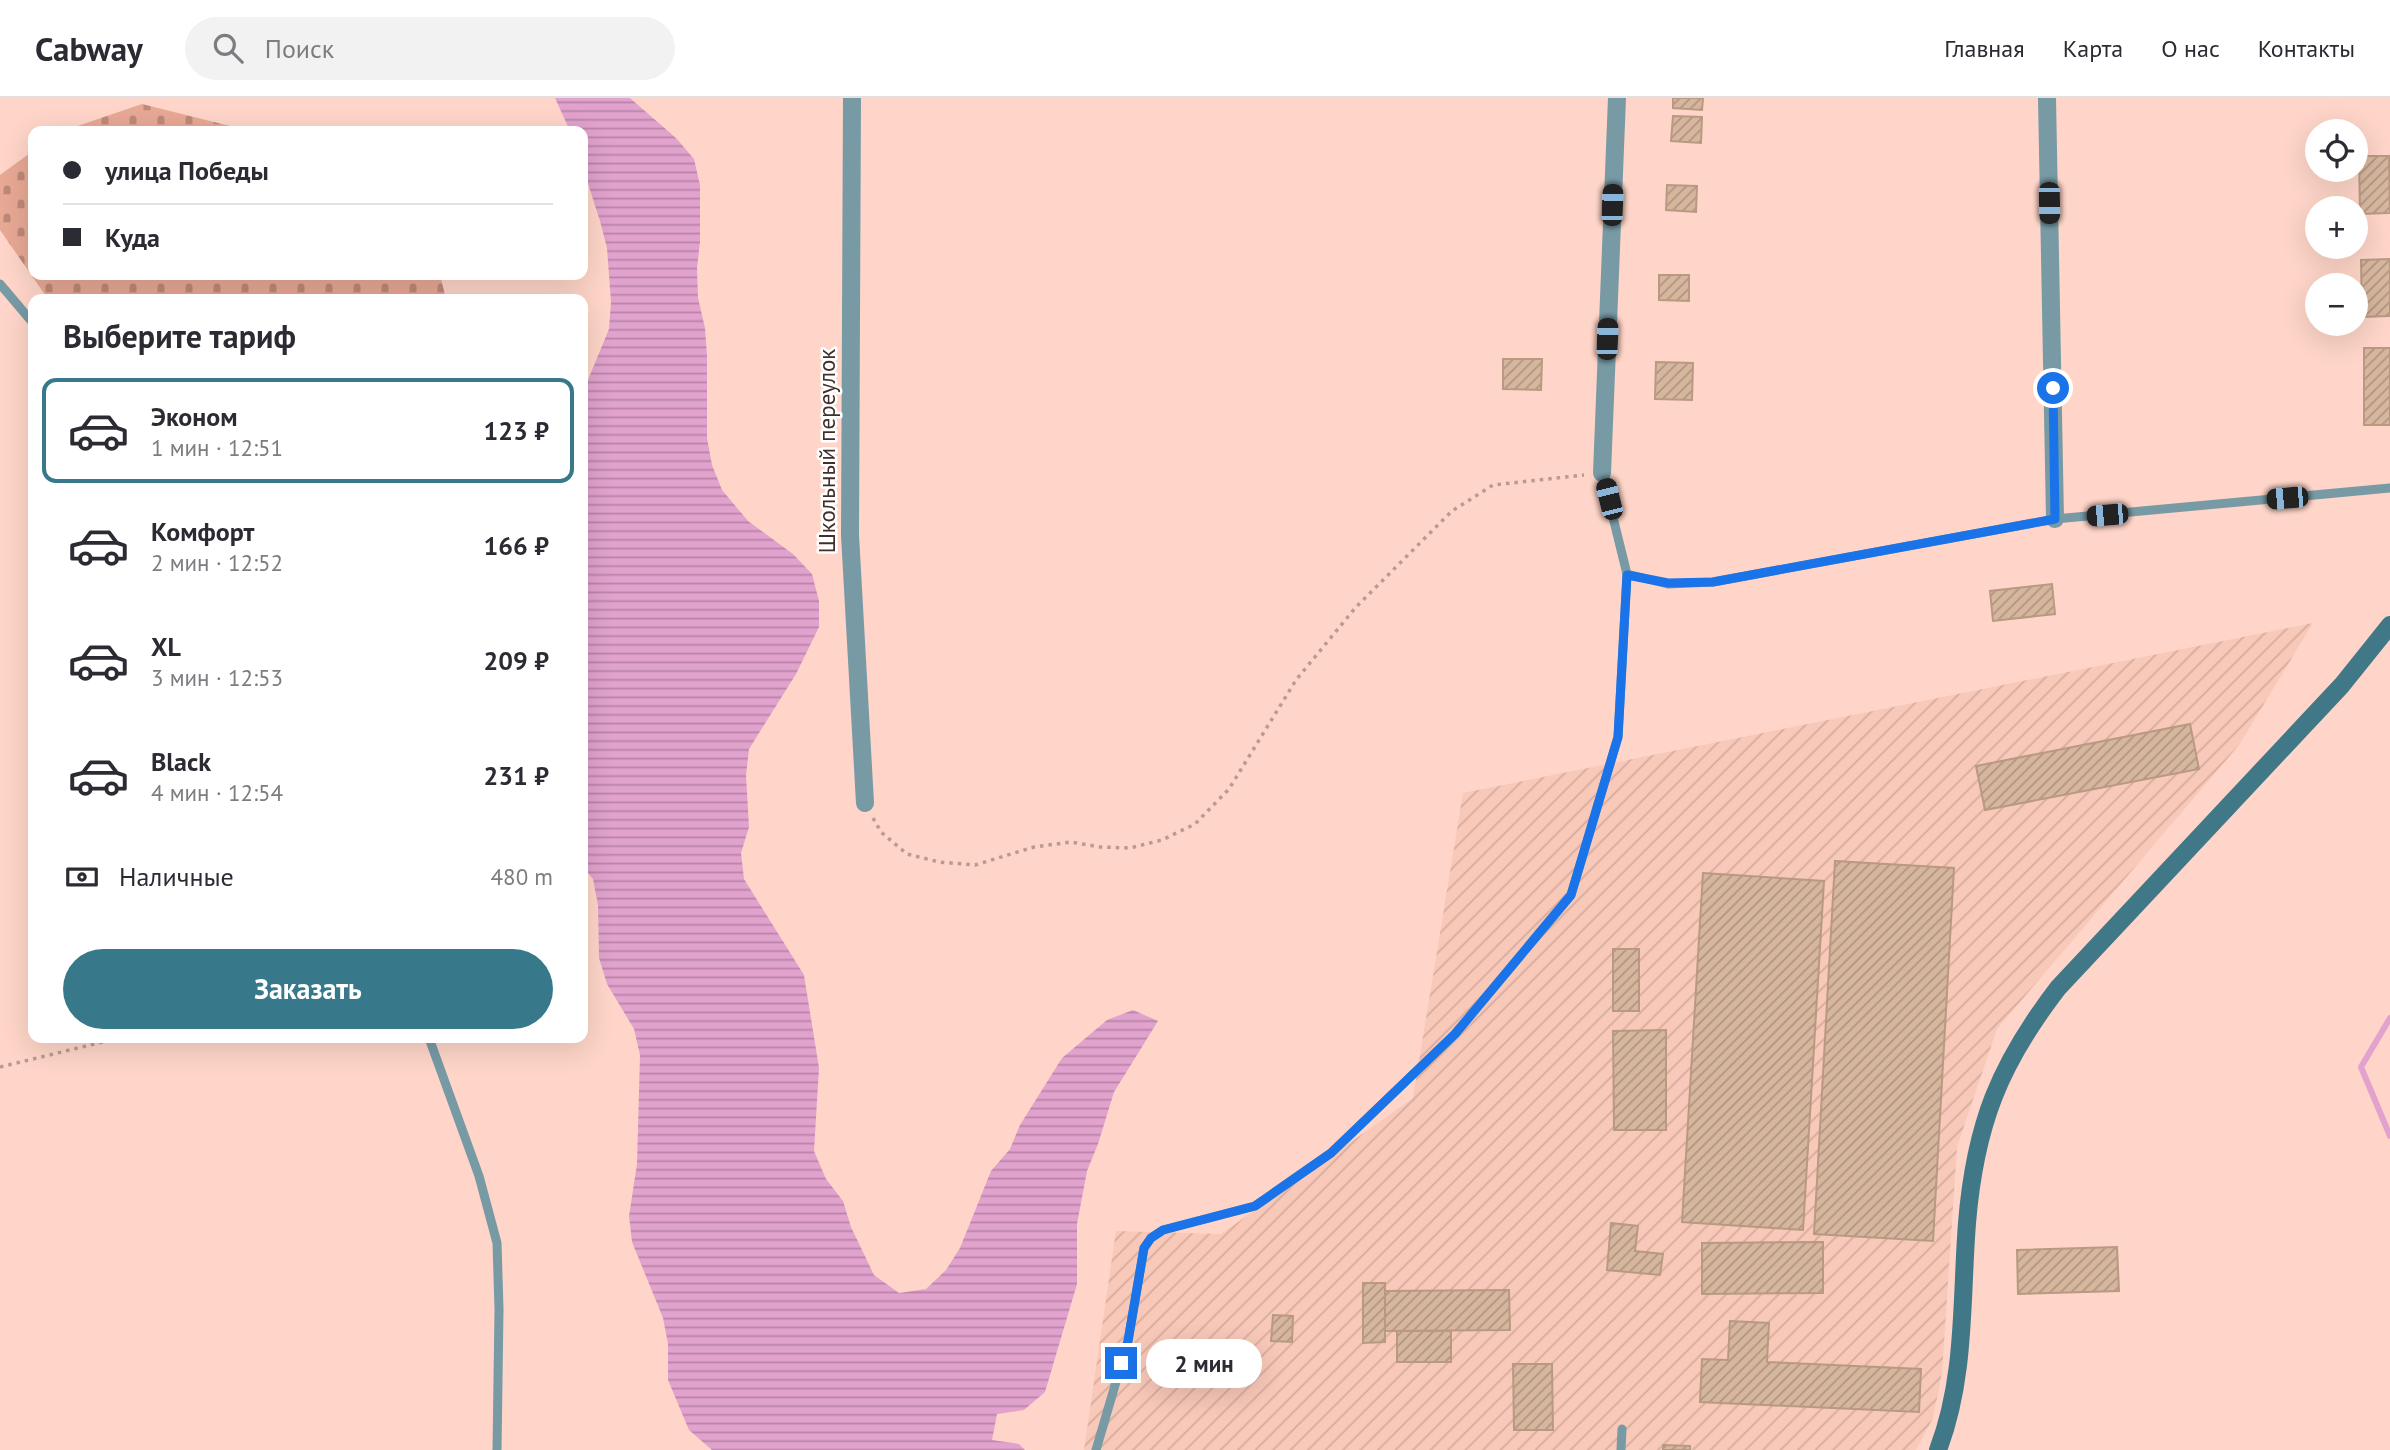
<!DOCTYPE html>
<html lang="ru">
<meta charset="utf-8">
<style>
body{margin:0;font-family:"PT Sans",sans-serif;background:#f2f2f3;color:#2b2b33;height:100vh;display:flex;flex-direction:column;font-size:26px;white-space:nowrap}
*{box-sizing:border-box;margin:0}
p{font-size:23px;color:#7c7c81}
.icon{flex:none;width:38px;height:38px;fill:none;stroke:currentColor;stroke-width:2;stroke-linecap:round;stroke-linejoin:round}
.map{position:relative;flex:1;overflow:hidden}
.panel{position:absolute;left:28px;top:196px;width:560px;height:749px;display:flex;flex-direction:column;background:#fff;border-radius:14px;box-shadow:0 7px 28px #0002}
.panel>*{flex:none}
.guide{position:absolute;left:28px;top:28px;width:560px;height:154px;border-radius:14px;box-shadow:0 7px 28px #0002;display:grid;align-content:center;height:154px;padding:0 35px;background:#fff}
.controls{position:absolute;left:2305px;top:21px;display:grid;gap:14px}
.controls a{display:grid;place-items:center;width:63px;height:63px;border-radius:50%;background:#fff;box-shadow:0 7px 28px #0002;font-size:35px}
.end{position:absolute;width:32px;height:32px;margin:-16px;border:9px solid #1a73e8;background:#fff;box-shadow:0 0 0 4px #fff}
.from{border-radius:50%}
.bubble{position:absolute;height:49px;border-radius:24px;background:#fff;box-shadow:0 7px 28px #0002;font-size:23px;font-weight:700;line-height:49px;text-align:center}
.car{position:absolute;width:21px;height:42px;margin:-21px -10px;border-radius:9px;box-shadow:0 0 5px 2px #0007;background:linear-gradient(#222 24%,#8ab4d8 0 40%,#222 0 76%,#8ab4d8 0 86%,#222 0)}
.guide b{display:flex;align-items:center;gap:24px;height:66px;font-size:26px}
.guide b+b{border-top:2px solid #e1e1e2}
.guide i{width:18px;height:18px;background:#2b2b33}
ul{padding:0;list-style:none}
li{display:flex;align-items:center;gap:21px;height:105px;margin:0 14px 10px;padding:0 21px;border:4px solid transparent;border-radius:14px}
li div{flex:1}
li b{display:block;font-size:26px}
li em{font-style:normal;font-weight:700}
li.active{border-color:#37798b}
li>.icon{width:63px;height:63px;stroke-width:1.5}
h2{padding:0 35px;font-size:32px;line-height:84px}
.pay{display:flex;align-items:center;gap:18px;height:77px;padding:0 35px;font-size:26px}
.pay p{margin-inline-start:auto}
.cta{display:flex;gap:14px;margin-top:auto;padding:14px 35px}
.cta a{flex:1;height:80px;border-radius:42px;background:#37798b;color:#fff;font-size:28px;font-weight:700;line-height:80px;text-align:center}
header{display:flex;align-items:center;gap:42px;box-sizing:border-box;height:98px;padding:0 35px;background:#fff;border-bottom:2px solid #e1e1e2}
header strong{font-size:33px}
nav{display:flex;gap:38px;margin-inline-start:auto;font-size:24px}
.search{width:490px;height:63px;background:#f2f2f3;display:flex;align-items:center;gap:18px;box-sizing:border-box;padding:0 24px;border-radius:38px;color:#7c7c81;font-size:26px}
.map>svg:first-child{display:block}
.industrial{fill:url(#industrial-furrows)}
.cemetery{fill:url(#cemetery-stones)}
.water{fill:url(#water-rules)}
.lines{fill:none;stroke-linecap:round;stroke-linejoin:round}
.stream{stroke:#e1a2cd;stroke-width:6}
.building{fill:url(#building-hatch);stroke:#b99982;stroke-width:2}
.path{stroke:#bb9b91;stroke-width:3.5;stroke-dasharray:3.5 5;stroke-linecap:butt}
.lane{stroke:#779aa5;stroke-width:9}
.street{stroke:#779aa5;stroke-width:18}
.secondary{stroke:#407888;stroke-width:18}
.route{stroke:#1a73e8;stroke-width:9}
.labels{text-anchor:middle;stroke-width:5;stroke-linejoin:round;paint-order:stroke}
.street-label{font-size:23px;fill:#40302b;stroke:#fff}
</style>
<header>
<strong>Cabway</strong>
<div class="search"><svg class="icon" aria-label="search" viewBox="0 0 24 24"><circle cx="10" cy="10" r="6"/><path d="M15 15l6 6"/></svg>Поиск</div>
<nav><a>Главная</a><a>Карта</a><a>О нас</a><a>Контакты</a></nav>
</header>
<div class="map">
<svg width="2390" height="1352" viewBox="0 0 2390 1352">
<defs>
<pattern id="industrial-furrows" width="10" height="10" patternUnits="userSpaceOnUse" patternTransform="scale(1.75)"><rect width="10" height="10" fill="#f8c8b8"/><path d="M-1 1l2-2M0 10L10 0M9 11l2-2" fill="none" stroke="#d6ac9e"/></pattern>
<pattern id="cemetery-stones" width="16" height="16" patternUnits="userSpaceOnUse" patternTransform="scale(1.75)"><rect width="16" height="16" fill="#e7a894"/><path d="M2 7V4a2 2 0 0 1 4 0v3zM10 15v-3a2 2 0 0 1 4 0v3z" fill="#bd8979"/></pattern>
<pattern id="water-rules" width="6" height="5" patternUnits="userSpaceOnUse" patternTransform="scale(1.75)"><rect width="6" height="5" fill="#e1a2cd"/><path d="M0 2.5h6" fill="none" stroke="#b884a7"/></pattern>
<pattern id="building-hatch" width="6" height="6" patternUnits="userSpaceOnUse" patternTransform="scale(1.75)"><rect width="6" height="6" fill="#d7b69e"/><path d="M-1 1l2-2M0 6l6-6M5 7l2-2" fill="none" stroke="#b09481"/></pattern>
</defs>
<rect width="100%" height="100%" fill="#fed5c8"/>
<polygon class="industrial" points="2313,525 2239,647 1997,931 1957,1049 1942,1275 1933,1320 1916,1352 1084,1352 1116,1133 1221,1136 1413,1000 1463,695"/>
<g class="cemetery">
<polygon points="142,6 250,33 63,33"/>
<polygon points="33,53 33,177 440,177 446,201 48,201 0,132 0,77"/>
</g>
<polygon class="water" points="555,0 630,0 676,40 694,61 700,87 700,144 697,170 698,200 705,230 707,258 707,340 712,367 722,392 748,423 793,456 812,476 819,503 819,529 796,576 749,651 746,677 749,729 741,755 744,781 804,877 819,970 814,1053 826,1081 843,1103 851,1129 874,1177 899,1195 926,1191 946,1172 960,1150 991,1073 1010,1051 1020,1027 1062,960 1107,922 1133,912 1158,923 1114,994 1098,1046 1087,1073 1077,1126 1077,1186 1045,1294 1024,1312 997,1316 992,1342 1019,1346 1025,1352 712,1352 689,1332 668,1282 668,1246 663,1220 632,1144 629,1118 637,1066 640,957 634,931 607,886 599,860 598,807 593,781 583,769 583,294 609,231 611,204 607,150 600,123 583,70 583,33 570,33"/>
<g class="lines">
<polyline class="stream" points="2390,920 2361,969 2390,1038"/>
</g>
<g class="building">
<polygon points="1673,0 1703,0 1702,12 1673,10"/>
<polygon points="1673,18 1702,19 1701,45 1671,43"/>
<polygon points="2359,58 2389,58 2390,115 2360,116"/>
<polygon points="1667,87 1697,88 1696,114 1666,112"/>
<polygon points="2390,161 2390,218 2362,219 2361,162"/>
<polygon points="1659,177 1689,177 1689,203 1659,202"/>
<rect x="2364" y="250" width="26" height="77"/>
<polygon points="1503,261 1542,261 1541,292 1503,291"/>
<polygon points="1656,264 1693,265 1692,302 1655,301"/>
<polygon points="2052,486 2055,516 1993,523 1990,493"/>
<polygon points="2190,626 2199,671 1985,712 1976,668"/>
<polygon points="1835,763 1954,770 1933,1143 1814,1136"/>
<polygon points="1703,775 1824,783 1803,1132 1682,1124"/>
<rect x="1613" y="851" width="26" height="62"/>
<polygon points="1666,932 1666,1032 1614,1032 1613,933"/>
<polygon points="1611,1125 1638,1128 1635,1153 1663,1156 1660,1177 1607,1172"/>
<polygon points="1823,1144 1823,1195 1702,1196 1702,1145"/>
<polygon points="2117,1149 2119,1193 2018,1196 2017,1152"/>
<polygon points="1363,1185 1385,1185 1385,1244 1363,1245"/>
<polygon points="1509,1192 1510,1232 1385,1233 1385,1193"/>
<polygon points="1273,1217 1293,1218 1292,1244 1271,1243"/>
<polygon points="1730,1223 1769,1225 1767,1264 1921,1271 1919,1314 1700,1304 1702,1261 1728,1262"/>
<rect x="1397" y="1233" width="54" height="31"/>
<polygon points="1513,1266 1552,1266 1553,1332 1514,1332"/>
<polygon points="1663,1347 1690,1348 1690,1352 1663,1352"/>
</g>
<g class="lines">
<g class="path">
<polyline points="873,720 881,734 907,756 939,764 975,767 1034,749 1071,744 1100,749 1130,750 1162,742 1195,726 1229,691 1296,582 1356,509 1452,413 1493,387 1584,377"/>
<polyline points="0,969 119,940"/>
</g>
<g class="lane">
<polyline points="0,186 33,225"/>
<polyline points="1602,375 1627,476 1668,486 1713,484 2055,421 2390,390"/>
<polyline points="429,940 479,1078 497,1145 499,1211 497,1352"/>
<polyline points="1096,1352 1128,1243 1144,1150 1151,1140 1163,1132 1255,1108 1331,1055 1455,936 1571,797 1618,639 1627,476"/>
<polyline points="1621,1352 1622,1331"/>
</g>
<g class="street">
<polyline points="852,0 850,437 865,705"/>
<polyline points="2047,0 2055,421"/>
<polyline points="1602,375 1617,0"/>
</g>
<path class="secondary" d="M1938,1352C1966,1279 1961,1201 1967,1125C1975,1027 1999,967 2058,890L2342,587L2390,527"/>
</g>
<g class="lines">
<polyline class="route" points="1121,1265 1128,1243 1144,1150 1151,1140 1163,1132 1255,1108 1331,1055 1455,936 1571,797 1618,639 1627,477 1668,485 1713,484 2055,421 2053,290"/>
</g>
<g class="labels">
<g class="street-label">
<text transform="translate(827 353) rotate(-90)" y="8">Школьный переулок</text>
</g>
</g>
</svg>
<div class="controls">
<a><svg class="icon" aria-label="locate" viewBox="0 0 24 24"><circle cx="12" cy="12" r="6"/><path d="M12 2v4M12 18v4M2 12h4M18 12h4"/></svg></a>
<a>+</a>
<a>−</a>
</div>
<i class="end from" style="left:2053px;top:290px"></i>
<i class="end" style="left:1121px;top:1265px"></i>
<div class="bubble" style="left:1146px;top:1241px;width:116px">2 мин</div>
<i class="car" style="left:2049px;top:105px;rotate:179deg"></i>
<i class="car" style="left:1612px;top:107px;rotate:2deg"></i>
<i class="car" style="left:1607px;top:241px;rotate:2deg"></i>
<i class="car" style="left:2287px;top:400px;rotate:265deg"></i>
<i class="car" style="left:1609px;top:401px;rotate:346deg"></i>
<i class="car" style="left:2107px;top:417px;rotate:265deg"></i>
<div class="guide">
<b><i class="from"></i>улица Победы</b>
<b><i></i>Куда</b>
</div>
<section class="panel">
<h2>Выберите тариф</h2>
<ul>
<li class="active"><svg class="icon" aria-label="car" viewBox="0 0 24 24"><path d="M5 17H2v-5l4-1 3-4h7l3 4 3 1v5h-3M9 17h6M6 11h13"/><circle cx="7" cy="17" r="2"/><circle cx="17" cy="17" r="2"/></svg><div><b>Эконом</b><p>1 мин · 12:51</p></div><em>123 ₽</em></li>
<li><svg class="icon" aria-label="car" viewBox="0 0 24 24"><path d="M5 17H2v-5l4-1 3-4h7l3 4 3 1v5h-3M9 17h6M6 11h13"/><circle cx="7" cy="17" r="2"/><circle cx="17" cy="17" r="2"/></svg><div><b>Комфорт</b><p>2 мин · 12:52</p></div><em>166 ₽</em></li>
<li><svg class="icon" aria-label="car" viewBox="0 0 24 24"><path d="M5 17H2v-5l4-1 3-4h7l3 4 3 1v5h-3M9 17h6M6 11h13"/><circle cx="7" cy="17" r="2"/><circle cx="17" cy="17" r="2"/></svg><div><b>XL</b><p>3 мин · 12:53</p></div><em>209 ₽</em></li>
<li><svg class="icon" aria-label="car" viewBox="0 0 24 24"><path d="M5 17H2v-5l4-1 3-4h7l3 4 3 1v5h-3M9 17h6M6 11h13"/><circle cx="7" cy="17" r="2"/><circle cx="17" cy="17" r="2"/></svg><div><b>Black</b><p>4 мин · 12:54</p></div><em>231 ₽</em></li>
</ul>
<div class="pay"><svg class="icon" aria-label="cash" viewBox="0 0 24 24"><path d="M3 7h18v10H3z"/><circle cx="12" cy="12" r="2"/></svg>Наличные<p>480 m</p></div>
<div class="cta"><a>Заказать</a></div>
</section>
</div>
